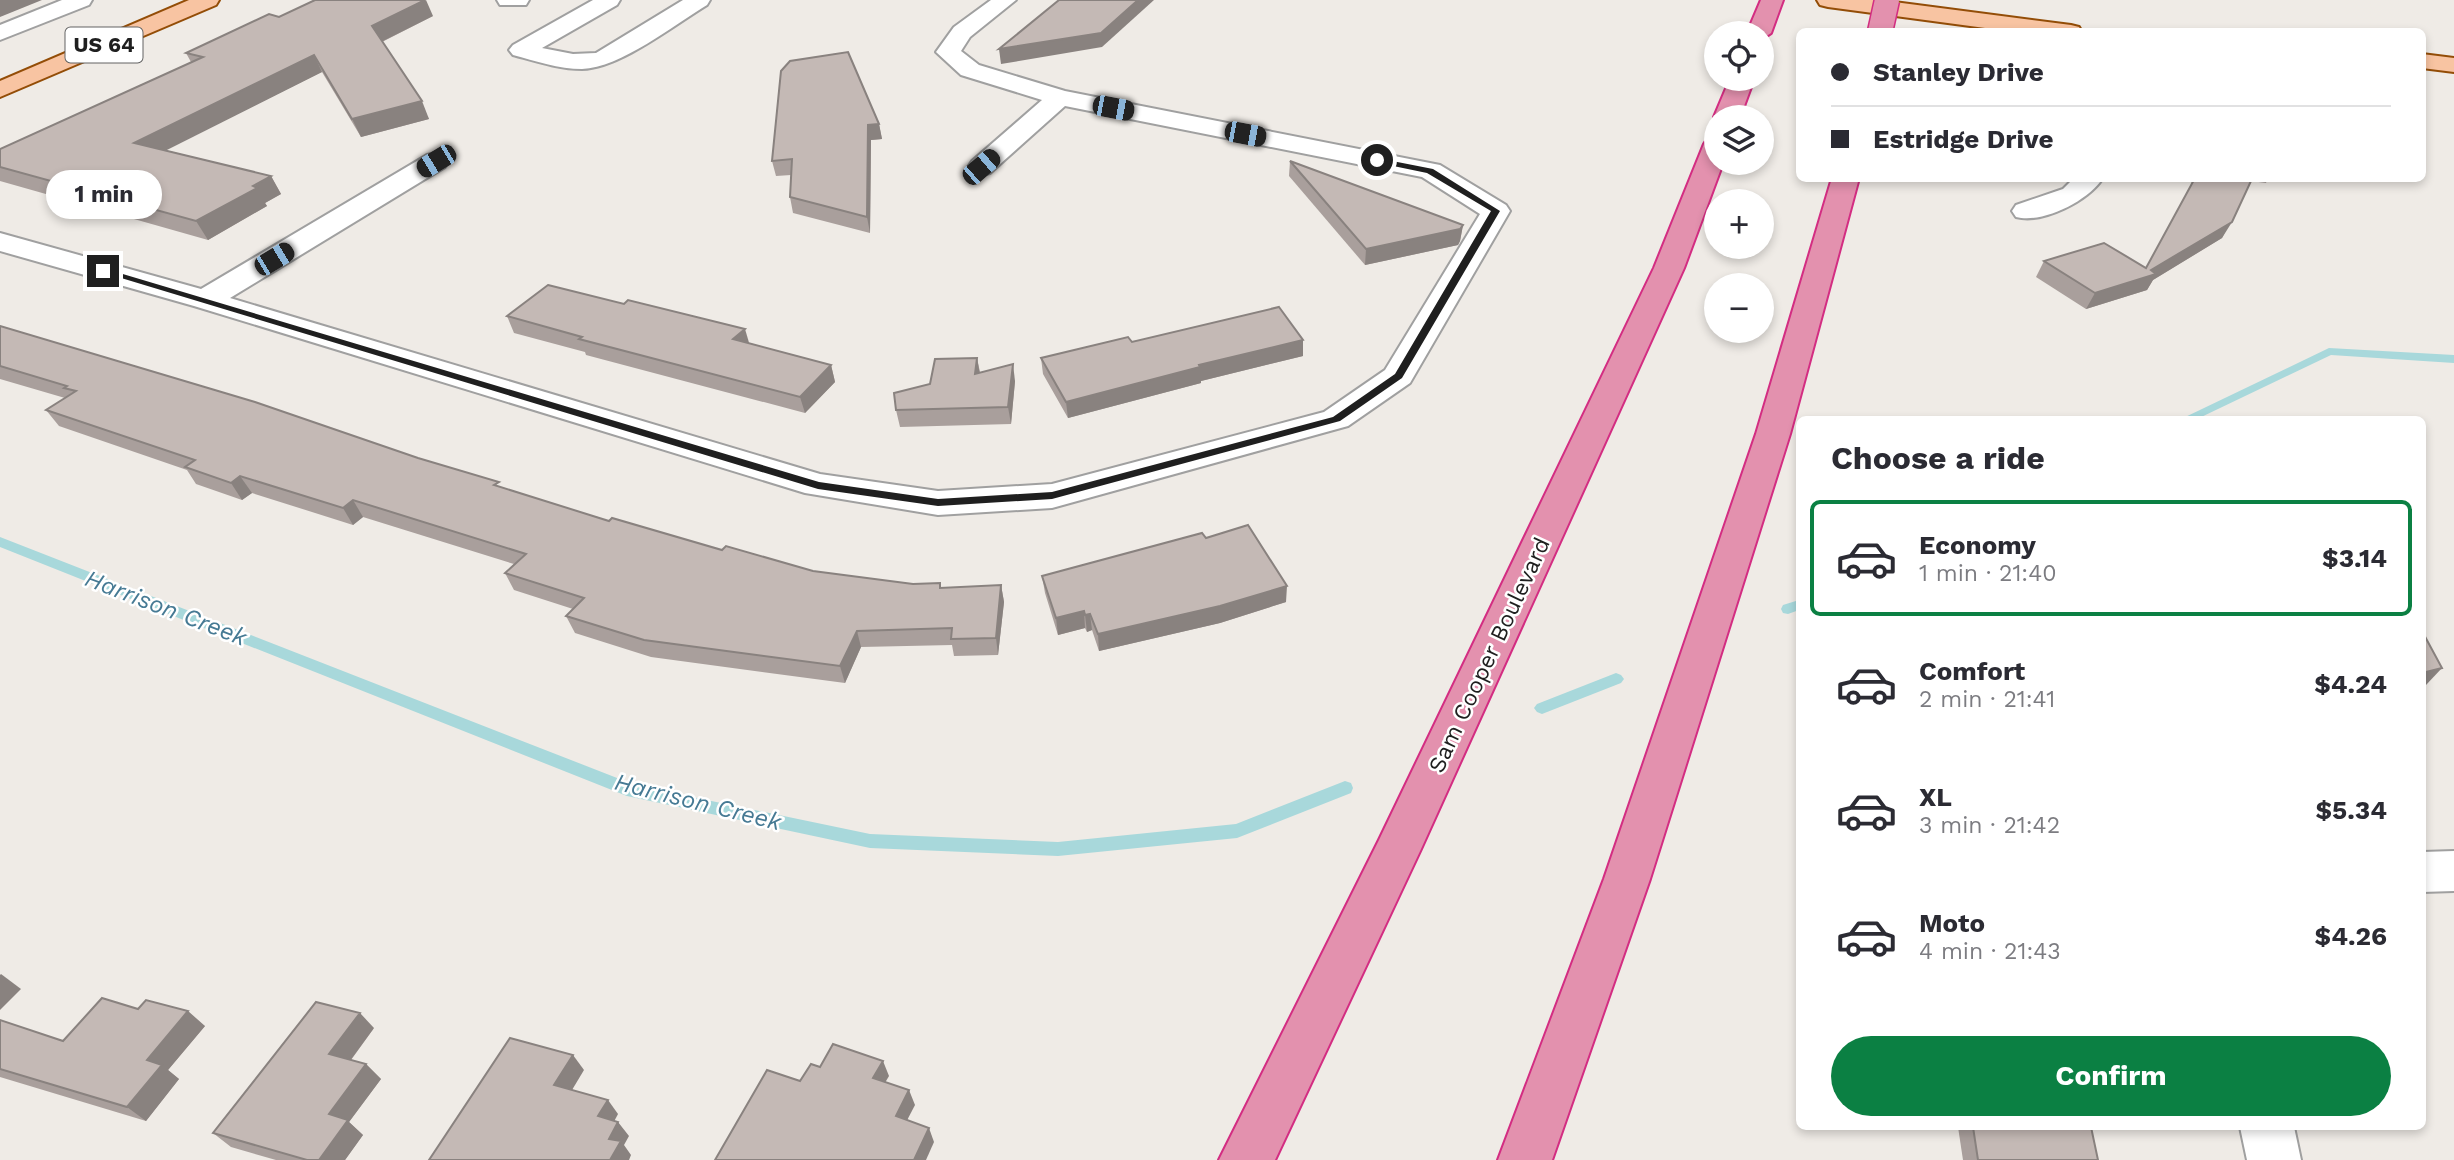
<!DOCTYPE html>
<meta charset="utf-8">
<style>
body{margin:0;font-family:"Work Sans",sans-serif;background:#f2f2f3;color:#2b2b33;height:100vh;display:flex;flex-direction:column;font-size:26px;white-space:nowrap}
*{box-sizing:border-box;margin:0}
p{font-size:23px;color:#7c7c81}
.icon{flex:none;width:38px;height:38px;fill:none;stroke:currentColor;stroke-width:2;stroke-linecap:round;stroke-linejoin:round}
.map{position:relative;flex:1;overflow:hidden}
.side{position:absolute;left:1796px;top:416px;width:630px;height:714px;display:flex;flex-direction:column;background:#fff;border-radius:10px;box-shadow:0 4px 10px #0003}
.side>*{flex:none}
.guide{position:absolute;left:1796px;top:28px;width:630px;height:154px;border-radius:10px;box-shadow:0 4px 10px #0003;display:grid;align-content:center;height:154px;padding:0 35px;background:#fff}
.fabs{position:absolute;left:1704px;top:21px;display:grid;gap:14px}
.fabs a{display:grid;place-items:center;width:70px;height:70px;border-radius:50%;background:#fff;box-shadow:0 4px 10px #0003;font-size:35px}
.end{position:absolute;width:32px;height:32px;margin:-16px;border:9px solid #1f1f1f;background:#fff;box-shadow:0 0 0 4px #fff}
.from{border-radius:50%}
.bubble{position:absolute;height:49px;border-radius:24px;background:#fff;box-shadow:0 4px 10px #0003;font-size:23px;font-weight:700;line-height:49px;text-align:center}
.car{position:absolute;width:21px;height:42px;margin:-21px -10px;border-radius:9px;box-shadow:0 0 5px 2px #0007;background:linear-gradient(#222 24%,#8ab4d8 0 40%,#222 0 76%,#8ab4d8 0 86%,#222 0)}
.guide b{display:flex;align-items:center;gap:24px;height:66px;font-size:26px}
.guide b+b{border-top:2px solid #e1e1e2}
.guide i{width:18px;height:18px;background:#2b2b33}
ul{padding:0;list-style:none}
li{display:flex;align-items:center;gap:21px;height:116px;margin:0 14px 10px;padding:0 21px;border:4px solid transparent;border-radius:10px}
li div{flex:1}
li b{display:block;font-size:26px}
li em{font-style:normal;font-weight:700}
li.current{border-color:#0b8043}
li>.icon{width:63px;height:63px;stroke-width:1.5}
h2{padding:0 35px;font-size:32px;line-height:84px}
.primary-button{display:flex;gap:14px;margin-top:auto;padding:14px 35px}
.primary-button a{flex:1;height:80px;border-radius:42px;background:#0b8043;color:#fff;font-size:28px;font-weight:700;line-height:80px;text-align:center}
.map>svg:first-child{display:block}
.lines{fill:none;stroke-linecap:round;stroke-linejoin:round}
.stream{fill:#a8d8db;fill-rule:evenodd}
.minor-casing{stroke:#a0a0a0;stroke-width:4}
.major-casing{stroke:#934d07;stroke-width:4}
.highway-casing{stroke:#d32d82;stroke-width:4}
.minor{fill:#fff;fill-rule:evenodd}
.major{fill:#f8c4a2;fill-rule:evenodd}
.highway{fill:#e391ae;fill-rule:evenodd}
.highway-bridge-casing{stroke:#d32d82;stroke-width:27;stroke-linecap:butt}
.highway-bridge{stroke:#e391ae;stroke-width:24}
.wall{fill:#a99f9c}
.shaded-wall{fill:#89827f}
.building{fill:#c4b9b5;stroke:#89827f;stroke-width:2}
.route{fill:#1f1f1f}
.labels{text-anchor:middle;stroke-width:5;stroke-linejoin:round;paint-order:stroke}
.shield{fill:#fff;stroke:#626262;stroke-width:2}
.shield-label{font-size:21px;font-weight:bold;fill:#1f1f1f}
.street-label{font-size:23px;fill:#1f1f1f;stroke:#fff}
.water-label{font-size:24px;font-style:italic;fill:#467a94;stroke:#fff}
</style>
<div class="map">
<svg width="2454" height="1160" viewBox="0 0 2454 1160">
<rect width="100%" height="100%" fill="#efebe6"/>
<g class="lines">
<g class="stream">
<polygon points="2329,348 2454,355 2454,363 2331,355 2195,420 2179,420"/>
<polygon points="0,537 635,785 870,834 1058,842 1236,824 1345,781 1351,783 1353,788 1351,793 1237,838 1058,856 870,848 627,796 0,547"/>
<polygon points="1799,600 1799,610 1788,614 1783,613 1781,609 1783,605"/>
<polygon points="1616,673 1621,675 1624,679 1621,683 1542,714 1537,712 1534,708 1537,704"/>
</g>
<defs>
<g id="minor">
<polygon points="62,0 92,0 89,5 0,40 0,25"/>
<polygon points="497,0 529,0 526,5 500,5"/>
<path d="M593,0H620L617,5L542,48L573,54L596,53L683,0H710L707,5C674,25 620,68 582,69C559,69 535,61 513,55L509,50L513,45Z"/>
<polygon points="991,0 1016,0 970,37 961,51 979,65 1065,91 1440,165 1506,205 1510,211 1410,383 1348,426 1052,508 938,515 805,493 194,306 0,251 0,233 201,289 427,155 436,153 445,155 449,161 445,167 230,298 820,474 938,491 1052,484 1324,412 1385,370 1480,214 1422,177 1065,106 990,173 981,175 972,173 968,167 972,161 1042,100 961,75 936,52 954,27"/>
<path d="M2074,178H2103C2088,201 2043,224 2016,217L2012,211L2016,205L2063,189Z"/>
<polygon points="2454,851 2454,891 2422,892 2422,852"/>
<polygon points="2240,1127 2294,1127 2301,1160 2247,1160"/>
</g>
<g id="major">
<polygon points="189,0 219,0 216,5 0,97 0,81"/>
<polygon points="1817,0 1879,0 2071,25 2079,27 2082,32 2015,32 1828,7 1820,5"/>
<polygon points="2422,54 2454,58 2454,72 2422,68"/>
</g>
<g id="highway">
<polygon points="1761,0 1783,0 1771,33 1762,39 1762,33 1747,33"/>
<polygon points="1730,79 1754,79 1740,117 1717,117 1717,121 1714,117"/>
<polygon points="1717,136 1717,163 1723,163 1684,268 1421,849 1275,1160 1219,1160 1379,840 1654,268 1704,144 1708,138"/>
<polygon points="1832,178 1859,178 1790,434 1650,879 1552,1160 1498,1160 1604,879 1756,434"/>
</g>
</defs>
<use href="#minor" class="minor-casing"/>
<use href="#major" class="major-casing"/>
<use href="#highway" class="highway-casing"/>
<use href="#minor" class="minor"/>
<use href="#major" class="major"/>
<use href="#highway" class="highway"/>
<defs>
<polyline id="highway-bridge" points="1880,32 1887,0"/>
</defs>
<use href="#highway-bridge" class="highway-bridge-casing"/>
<use href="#highway-bridge" class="highway-bridge"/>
</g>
<g class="wall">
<polygon points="433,16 382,42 429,119 361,137 322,72 165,150 271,176 281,194 265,203 267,206 208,240 0,181 0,149 191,62 186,53 279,17"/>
<polygon points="879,124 882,139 871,140 870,233 793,213 790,197 791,175 776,176 772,161"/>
<polygon points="1290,161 1463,225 1460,241 1458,245 1365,265 1289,176"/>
<polygon points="2191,178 2268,178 2266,183 2251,181 2222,238 2153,280 2147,290 2086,309 2036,277 2044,261 2146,268 2192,185"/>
<polygon points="507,316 749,343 831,365 835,382 805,413 586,355 585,352 514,333"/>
<polygon points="0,326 502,488 609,521 722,550 813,571 941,588 1001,585 1004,602 998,655 954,656 952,645 861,647 845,683 651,657 575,633 566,616 573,609 514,590 505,573 514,564 363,517 353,525 252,493 242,500 196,484 187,470 59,426 46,410 65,398 0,379"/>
<polygon points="1303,340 1303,356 1201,381 1201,383 1068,418 1043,374 1041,358 1132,342"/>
<polygon points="977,358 980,372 1015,381 1011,424 900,427 896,410 930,384"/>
<polygon points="1206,538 1286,602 1220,623 1099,651 1092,630 1087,632 1085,628 1058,635 1045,593 1042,576"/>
<polygon points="138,1009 205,1026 168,1070 179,1079 146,1121 0,1077 0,1020 63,1041"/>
<polygon points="374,1028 351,1060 366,1064 381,1079 349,1122 363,1135 345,1160 276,1160 231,1147 213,1133"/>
<polygon points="1958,1127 2091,1127 2098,1160 1963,1160"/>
</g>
<g class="shaded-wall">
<polygon points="0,0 42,0 0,17"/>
<polygon points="426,0 433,16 379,43 372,26"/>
<polygon points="1138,0 1154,0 1102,47 1001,64 999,49"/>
<polygon points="314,55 322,72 145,161 134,143"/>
<polygon points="422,101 429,119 361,137 352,119"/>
<polygon points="879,124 882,139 871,140 870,233 867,217 868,125"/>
<polygon points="271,176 281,194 265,203 267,206 208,240 196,221"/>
<polygon points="2232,222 2222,238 2153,280 2147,290 2086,309 2095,293 2151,270"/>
<polygon points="1463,225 1460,241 1458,245 1365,265 1366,249"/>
<polygon points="745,329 750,346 733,339"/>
<polygon points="1303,340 1303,356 1201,381 1201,383 1068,418 1066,402 1199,365"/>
<polygon points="977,358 980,375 975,374"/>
<polygon points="1013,364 1015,381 1011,424 1008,407"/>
<polygon points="831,365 835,382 805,413 800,397"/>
<polygon points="240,476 252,493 242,500 231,483"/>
<polygon points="353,500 363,517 353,525 343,508"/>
<polygon points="1001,585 1004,602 998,655 996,638"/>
<polygon points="1287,586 1286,602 1220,623 1099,651 1098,634"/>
<polygon points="1084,611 1085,628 1058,635 1056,618"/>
<polygon points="1090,614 1092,630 1087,632 1085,615"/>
<polygon points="857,631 861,647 845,683 840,666"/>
<polygon points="2442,668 2426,685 2422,686 2422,673"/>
<polygon points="1,974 21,989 0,1010 0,975"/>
<polygon points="188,1011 205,1026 168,1070 179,1079 146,1121 127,1107 147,1060"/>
<polygon points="360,1013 374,1028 344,1069 329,1054"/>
<polygon points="573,1055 584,1070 566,1100 554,1085"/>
<polygon points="883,1061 889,1076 879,1093 873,1078"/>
<polygon points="366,1064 381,1079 349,1122 363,1135 345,1160 319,1160 329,1114"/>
<polygon points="909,1090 915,1105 902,1130 896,1116"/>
<polygon points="608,1100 618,1114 609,1131 598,1116"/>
<polygon points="618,1122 629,1136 624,1145 631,1155 629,1160 610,1160 609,1139"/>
<polygon points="929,1128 934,1142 926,1160 914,1160"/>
</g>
<g class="building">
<polygon points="315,0 425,0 372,26 422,101 352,119 314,55 134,143 271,176 253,186 257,188 196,221 0,167 0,149 203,57 186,53 269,14 279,17"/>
<polygon points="1059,0 1138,0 1101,33 999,49"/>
<polygon points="848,52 879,124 868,125 867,217 790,197 792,159 772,161 781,71 790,61"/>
<polygon points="1290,161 1463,225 1460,229 1366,249"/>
<polygon points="2195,178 2251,178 2251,181 2232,222 2151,270 2156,274 2095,293 2044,261 2104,243 2146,268"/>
<polygon points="548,285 624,304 628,300 745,329 733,339 831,365 800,397 579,339 582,337 507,316"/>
<polygon points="1279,307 1303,340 1199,365 1200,367 1066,402 1041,358 1128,337 1132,342"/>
<polygon points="0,326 255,402 418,458 499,482 494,485 609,521 612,518 722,550 726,546 813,571 913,584 940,583 940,588 1001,585 996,638 951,639 952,628 857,631 840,666 644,640 566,616 584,598 505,573 526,554 353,500 343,508 240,476 231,483 185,467 195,460 46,410 76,391 64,388 67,386 0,366"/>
<polygon points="977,358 975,374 1013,364 1008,407 896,410 894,393 930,384 935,359"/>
<polygon points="1248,525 1287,586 1220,606 1098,634 1090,614 1085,615 1084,611 1056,618 1042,576 1202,533 1206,538"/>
<polygon points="2422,631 2442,668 2422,673"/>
<polygon points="102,998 138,1009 146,1000 188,1011 147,1060 162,1065 127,1107 0,1069 0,1020 63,1041"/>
<polygon points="316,1002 360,1013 329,1054 366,1064 329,1114 348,1120 319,1160 307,1160 213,1133"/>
<polygon points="510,1038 573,1055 554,1085 608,1100 598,1116 618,1122 609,1139 621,1141 610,1160 429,1160"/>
<polygon points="833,1044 883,1061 873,1078 909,1090 896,1116 929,1128 914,1160 715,1160 767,1070 800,1081 811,1064 820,1067"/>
<polygon points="1973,1127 2091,1127 2098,1160 1978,1160"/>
</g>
<polygon class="route" points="1377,158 1433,169 1500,211 1402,378 1340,421 1052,499 938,506 818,489 98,271 106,269 819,482 938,499 1052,492 1333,417 1395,374 1491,211 1427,173 1374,162"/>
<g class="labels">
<rect class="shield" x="65.5" y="27.5" width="77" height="35" rx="5"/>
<g class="shield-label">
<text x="104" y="52">US 64</text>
</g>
<g class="street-label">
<text transform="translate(1489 655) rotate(-65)" y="8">Sam Cooper Boulevard</text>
</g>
<g class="water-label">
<text transform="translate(166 608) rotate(21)" y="8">Harrison Creek</text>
<text transform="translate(698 802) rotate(14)" y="8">Harrison Creek</text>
</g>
</g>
</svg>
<div class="fabs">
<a><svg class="icon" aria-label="locate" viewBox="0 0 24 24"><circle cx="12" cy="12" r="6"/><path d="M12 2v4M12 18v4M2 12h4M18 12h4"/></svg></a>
<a><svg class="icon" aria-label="layers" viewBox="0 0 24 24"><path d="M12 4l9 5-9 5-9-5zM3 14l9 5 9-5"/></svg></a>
<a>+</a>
<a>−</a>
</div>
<i class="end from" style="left:1377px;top:160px"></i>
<i class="end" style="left:103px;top:271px"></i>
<div class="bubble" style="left:46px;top:170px;width:116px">1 min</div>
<i class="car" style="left:1113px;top:108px;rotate:101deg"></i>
<i class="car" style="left:1245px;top:134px;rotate:101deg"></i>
<i class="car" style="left:436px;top:161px;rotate:239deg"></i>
<i class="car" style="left:981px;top:167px;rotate:49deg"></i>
<i class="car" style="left:274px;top:259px;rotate:59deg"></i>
<div class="guide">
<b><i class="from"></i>Stanley Drive</b>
<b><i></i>Estridge Drive</b>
</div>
<section class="side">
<h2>Choose a ride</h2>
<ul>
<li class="current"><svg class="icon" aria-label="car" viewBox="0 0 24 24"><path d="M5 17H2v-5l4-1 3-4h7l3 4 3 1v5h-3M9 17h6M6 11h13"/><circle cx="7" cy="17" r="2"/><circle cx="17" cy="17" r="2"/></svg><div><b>Economy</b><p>1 min · 21:40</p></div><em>$3.14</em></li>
<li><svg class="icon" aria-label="car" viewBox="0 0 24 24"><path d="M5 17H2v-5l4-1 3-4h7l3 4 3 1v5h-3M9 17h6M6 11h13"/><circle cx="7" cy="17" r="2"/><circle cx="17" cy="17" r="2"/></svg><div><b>Comfort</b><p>2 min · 21:41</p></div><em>$4.24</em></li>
<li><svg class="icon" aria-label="car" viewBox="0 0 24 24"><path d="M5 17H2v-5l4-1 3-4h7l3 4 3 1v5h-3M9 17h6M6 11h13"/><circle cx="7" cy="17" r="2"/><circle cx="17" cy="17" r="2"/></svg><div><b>XL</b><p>3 min · 21:42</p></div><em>$5.34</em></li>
<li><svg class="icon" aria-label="car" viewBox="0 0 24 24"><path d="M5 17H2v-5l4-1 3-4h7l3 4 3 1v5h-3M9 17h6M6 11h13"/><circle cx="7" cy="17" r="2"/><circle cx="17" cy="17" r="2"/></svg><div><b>Moto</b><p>4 min · 21:43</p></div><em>$4.26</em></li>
</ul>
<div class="primary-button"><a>Confirm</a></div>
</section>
</div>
